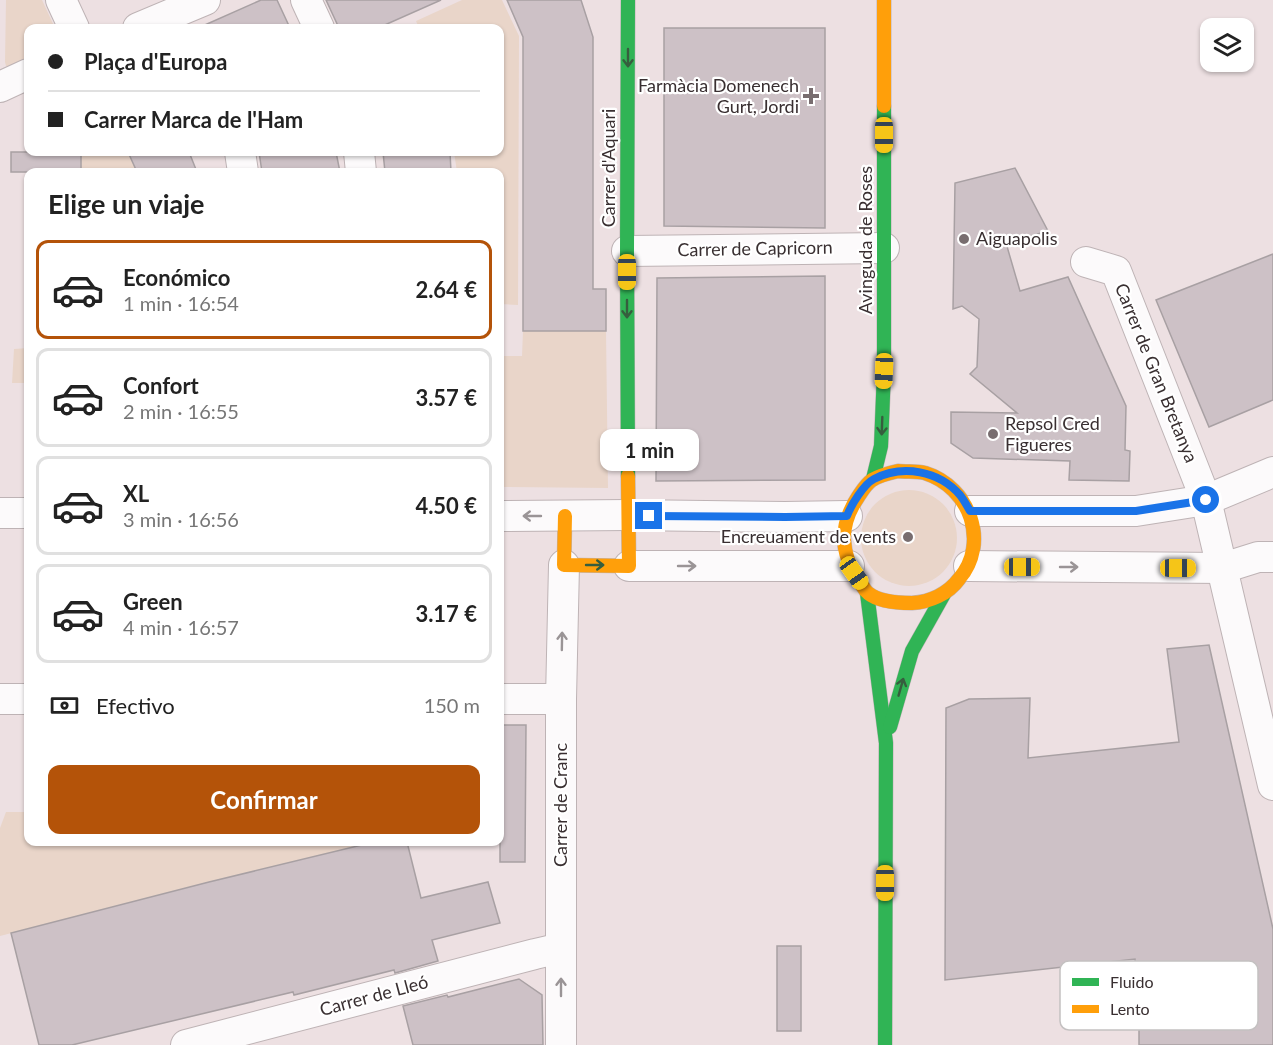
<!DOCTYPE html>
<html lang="es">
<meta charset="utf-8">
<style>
body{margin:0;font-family:Lato,sans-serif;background:#f2f2f2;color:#222;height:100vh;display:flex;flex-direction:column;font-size:22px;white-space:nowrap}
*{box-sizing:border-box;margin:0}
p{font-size:20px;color:#767676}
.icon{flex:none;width:33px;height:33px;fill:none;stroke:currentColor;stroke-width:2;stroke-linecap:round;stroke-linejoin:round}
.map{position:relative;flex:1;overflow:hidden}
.sheet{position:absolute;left:24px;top:168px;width:480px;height:678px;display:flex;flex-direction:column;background:#fff;border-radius:12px;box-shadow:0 2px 4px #0004}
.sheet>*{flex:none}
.hud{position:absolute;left:24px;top:24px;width:480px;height:132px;border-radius:12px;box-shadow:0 2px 4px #0004;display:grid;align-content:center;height:132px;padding:0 24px;background:#fff}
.buttons{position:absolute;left:1200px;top:18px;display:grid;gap:12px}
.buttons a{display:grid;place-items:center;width:54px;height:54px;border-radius:12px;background:#fff;box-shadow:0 2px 4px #0004;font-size:30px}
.end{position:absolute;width:27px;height:27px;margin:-14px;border:8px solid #1a73e8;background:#fff;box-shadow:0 0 0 3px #fff}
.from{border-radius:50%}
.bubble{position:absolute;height:42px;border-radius:12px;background:#fff;box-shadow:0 2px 4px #0004;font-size:20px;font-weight:700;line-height:42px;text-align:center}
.car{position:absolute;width:18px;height:36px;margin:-18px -9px;border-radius:8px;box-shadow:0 0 4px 2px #0007;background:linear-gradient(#f5c518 24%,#345 0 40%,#f5c518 0 76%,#345 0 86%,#f5c518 0)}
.hud b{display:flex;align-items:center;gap:21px;height:57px;font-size:22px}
.hud b+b{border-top:2px solid #e0e0e0}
.hud i{width:15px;height:15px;background:#222}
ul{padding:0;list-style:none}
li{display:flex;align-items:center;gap:18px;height:99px;margin:0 12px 9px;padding:0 12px;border:3px solid #e0e0e0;border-radius:12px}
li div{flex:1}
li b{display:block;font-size:22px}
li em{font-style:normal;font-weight:700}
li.selected{border-color:#b45309}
li>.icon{width:54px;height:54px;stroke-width:1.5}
h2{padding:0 24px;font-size:27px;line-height:72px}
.pay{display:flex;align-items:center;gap:15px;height:66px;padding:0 24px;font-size:22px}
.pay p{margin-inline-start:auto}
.button{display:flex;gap:12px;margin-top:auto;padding:12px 24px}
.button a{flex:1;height:69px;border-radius:12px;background:#b45309;color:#fff;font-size:24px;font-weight:700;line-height:69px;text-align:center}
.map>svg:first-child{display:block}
.green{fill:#e9d5c9}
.building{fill:#cdc1c6;stroke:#a8a0a3;stroke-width:1.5}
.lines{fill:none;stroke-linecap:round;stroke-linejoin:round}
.street-casing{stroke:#beb3b5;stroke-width:32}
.fast-casing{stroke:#beb3b5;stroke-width:15}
.slow-casing{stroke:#beb3b5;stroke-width:15}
.street{stroke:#fcfafb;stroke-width:30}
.fast{stroke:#30b455;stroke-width:14}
.slow{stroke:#ff9f0a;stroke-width:14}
.oneway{stroke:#365e3e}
.oneway2{stroke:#9a9496}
.route{stroke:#1a73e8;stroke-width:8}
.poi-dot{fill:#786d6f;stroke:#fff;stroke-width:2}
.labels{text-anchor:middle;stroke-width:4.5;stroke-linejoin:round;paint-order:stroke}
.poi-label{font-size:18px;fill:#392f31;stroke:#fff;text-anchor:end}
.street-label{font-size:18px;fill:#392f31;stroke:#fff}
.key{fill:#fff;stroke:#c4c1c1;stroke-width:1.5}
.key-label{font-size:16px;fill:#392f31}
</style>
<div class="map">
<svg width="1273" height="1045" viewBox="0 0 1273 1045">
<rect width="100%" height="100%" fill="#ede0e2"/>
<g class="green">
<polygon points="6,0 42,0 55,28 28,28 28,59 11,67 6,66 5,62"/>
<polygon points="462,0 502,0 519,36 518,305 500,304 500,172 457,172 454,152 500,152 500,28 419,28 416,21"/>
<polygon points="87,152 128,152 137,172 81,172 81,155"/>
<polygon points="523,331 606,331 608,488 500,487 500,356 522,356"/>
<polygon points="28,348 28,383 12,383 14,349"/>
<circle cx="909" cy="538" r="48"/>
<polygon points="6,812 28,812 28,842 374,842 209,882 0,936 0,828"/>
</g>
<g class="building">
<polygon points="261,0 277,0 290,28 198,28"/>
<polygon points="326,0 441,0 378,28 339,28"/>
<polygon points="507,0 581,0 593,37 593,289 606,289 606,331 523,331 523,37"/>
<polygon points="664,28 825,28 825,228 664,226"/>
<rect x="11" y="152" width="70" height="20"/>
<polygon points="128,152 189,152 197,172 137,172"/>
<polygon points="259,152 336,152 340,172 262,172"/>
<polygon points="383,152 450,152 451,172 385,172"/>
<polygon points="1015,168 1048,231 1006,243 1020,291 1068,277 1126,406 1125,450 1130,451 1129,481 1069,480 1070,461 973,458 951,443 951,412 1017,413 970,374 977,367 979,319 962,306 953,309 955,183"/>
<polygon points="1273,254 1273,400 1209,427 1156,300"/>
<polygon points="825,276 825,480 656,481 657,278"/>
<polygon points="1209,645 1273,929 1273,1045 1139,1045 1139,1013 1135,959 945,980 946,708 969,699 1030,698 1028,758 1179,742 1167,649"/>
<polygon points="500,725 526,725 525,862 500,862"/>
<polygon points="374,842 407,842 421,898 488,882 500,923 432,940 438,961 395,973 394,970 294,995 293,992 72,1045 39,1045 11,933 209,882"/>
<rect x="777" y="946" width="24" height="85"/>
<polygon points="519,979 542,995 543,1045 413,1045 403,1006 447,995 448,997"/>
</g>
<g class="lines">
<defs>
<g id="street">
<polyline points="61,0 74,28"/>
<polyline points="306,0 319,28"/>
<polyline points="138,28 205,0"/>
<polyline points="0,87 28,74"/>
<polyline points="240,152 243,172"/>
<polyline points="359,152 361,172"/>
<polyline points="627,251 884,248"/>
<polyline points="1086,262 1116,271 1206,500 1273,785"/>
<polyline points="970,511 1136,511 1206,500 1273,472"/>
<polyline points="0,513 28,513"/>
<polyline points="500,516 628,515 785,517 847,516"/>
<polyline points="629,566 849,566"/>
<polyline points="969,566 1223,568 1258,557 1273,557"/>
<polyline points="0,699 28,699"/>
<polyline points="500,699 561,699"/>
<polyline points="186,1045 535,954 561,948"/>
<polyline points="561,1045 561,699 564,565"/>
</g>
<g id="fast">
<polyline points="628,0 627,251 628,476"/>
<polyline points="873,479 881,446 884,371 884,106"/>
<polyline points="867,593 886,743 885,1045"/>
<polyline points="890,727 912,651 944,594"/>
</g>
<g id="slow">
<polyline points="884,0 884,106"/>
<path d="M898,471C907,472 917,471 925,473C970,487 990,543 959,579C948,594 930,602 912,603C898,603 879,602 868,593C864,590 863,586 860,582C840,554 838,527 858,497C862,491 866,484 872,480C880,475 889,473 898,471Z"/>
<polyline points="565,516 564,565 629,566 628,476"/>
</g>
</defs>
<use href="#street" class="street-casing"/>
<use href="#fast" class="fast-casing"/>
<use href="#slow" class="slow-casing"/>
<use href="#street" class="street"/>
<use href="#fast" class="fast"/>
<use href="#slow" class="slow"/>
</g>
<defs><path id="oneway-shaft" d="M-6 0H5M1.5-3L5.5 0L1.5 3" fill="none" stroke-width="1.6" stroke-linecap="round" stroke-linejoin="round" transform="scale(1.5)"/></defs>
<g class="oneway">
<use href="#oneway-shaft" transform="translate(628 58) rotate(90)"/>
<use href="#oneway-shaft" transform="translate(627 309) rotate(90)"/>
<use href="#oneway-shaft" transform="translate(882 426) rotate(92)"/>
<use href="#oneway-shaft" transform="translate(595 565)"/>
<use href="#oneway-shaft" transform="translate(901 687) rotate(-74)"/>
</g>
<g class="oneway2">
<use href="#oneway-shaft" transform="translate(532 516) rotate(180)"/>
<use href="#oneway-shaft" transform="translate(687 566)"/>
<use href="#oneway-shaft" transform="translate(1069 567)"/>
<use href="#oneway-shaft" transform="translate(562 641) rotate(-89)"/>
<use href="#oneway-shaft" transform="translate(561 987) rotate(-90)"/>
</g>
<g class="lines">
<path class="route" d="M649,516L785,517L847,516C851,505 864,484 874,479C903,464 939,471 960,495C964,500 967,506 970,511H1136L1206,500"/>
</g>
<g class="poi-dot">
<path d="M808 87h6v6h6v6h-6v6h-6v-6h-6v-6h6z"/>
<circle cx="964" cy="239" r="6"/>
<circle cx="993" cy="434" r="6"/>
<circle cx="908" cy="537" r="6"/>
</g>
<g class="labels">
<g class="poi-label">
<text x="799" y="92">Farmàcia Domenech<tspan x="799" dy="21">Gurt, Jordi</tspan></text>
<text x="976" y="245" text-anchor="start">Aiguapolis</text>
<text x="1005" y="430" text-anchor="start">Repsol Cred<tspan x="1005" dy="21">Figueres</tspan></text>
<text x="896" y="543">Encreuament de vents</text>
</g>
<g class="street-label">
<text transform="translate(609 168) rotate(-90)" y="6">Carrer d'Aquari</text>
<text transform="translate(866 240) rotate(-90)" y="6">Avinguda de Roses</text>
<text transform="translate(755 249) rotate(-1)" y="6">Carrer de Capricorn</text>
<text transform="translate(1156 373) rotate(68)" y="6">Carrer de Gran Bretanya</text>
<text transform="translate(561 805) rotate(-90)" y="6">Carrer de Cranc</text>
<text transform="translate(374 996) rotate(-15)" y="6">Carrer de Lleó</text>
</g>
</g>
<rect x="1060" y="961" width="198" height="69" rx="9" class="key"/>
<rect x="1072" y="978" width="27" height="8" fill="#30b455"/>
<rect x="1072" y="1005" width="27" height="8" fill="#ff9f0a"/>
<g class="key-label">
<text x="1110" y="988">Fluido</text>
<text x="1110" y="1015">Lento</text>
</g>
</svg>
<div class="buttons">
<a><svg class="icon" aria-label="layers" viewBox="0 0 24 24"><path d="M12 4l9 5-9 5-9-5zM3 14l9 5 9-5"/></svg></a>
</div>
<i class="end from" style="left:1206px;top:500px"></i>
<i class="end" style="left:649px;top:516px"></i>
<div class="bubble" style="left:600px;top:429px;width:99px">1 min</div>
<i class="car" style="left:884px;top:135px;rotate:180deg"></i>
<i class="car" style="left:627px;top:272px;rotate:180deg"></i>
<i class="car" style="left:884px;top:371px;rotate:182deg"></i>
<i class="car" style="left:1022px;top:567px;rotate:90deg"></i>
<i class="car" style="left:1178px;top:568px;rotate:90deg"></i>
<i class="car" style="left:854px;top:573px;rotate:145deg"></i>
<i class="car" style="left:885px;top:883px;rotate:180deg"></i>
<div class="hud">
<b><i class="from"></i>Plaça d'Europa</b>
<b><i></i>Carrer Marca de l'Ham</b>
</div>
<section class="sheet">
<h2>Elige un viaje</h2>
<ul>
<li class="selected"><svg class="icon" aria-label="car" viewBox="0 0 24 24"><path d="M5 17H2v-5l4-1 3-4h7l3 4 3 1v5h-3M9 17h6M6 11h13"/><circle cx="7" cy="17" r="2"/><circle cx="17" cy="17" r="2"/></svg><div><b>Económico</b><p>1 min · 16:54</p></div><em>2.64 €</em></li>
<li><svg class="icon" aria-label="car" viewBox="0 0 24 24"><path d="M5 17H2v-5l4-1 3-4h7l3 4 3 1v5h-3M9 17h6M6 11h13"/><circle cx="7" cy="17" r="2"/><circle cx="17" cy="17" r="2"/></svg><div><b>Confort</b><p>2 min · 16:55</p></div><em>3.57 €</em></li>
<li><svg class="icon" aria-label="car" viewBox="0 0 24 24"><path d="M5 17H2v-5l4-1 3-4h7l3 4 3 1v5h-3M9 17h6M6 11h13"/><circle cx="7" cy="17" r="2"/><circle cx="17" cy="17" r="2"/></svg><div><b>XL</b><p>3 min · 16:56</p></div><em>4.50 €</em></li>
<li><svg class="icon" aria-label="car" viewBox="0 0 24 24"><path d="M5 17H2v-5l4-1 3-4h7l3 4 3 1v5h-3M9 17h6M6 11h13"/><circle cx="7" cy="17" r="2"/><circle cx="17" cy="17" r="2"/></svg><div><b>Green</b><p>4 min · 16:57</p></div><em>3.17 €</em></li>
</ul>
<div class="pay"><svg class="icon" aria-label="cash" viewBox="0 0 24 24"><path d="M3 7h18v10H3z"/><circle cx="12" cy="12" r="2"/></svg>Efectivo<p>150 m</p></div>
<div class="button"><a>Confirmar</a></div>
</section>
</div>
